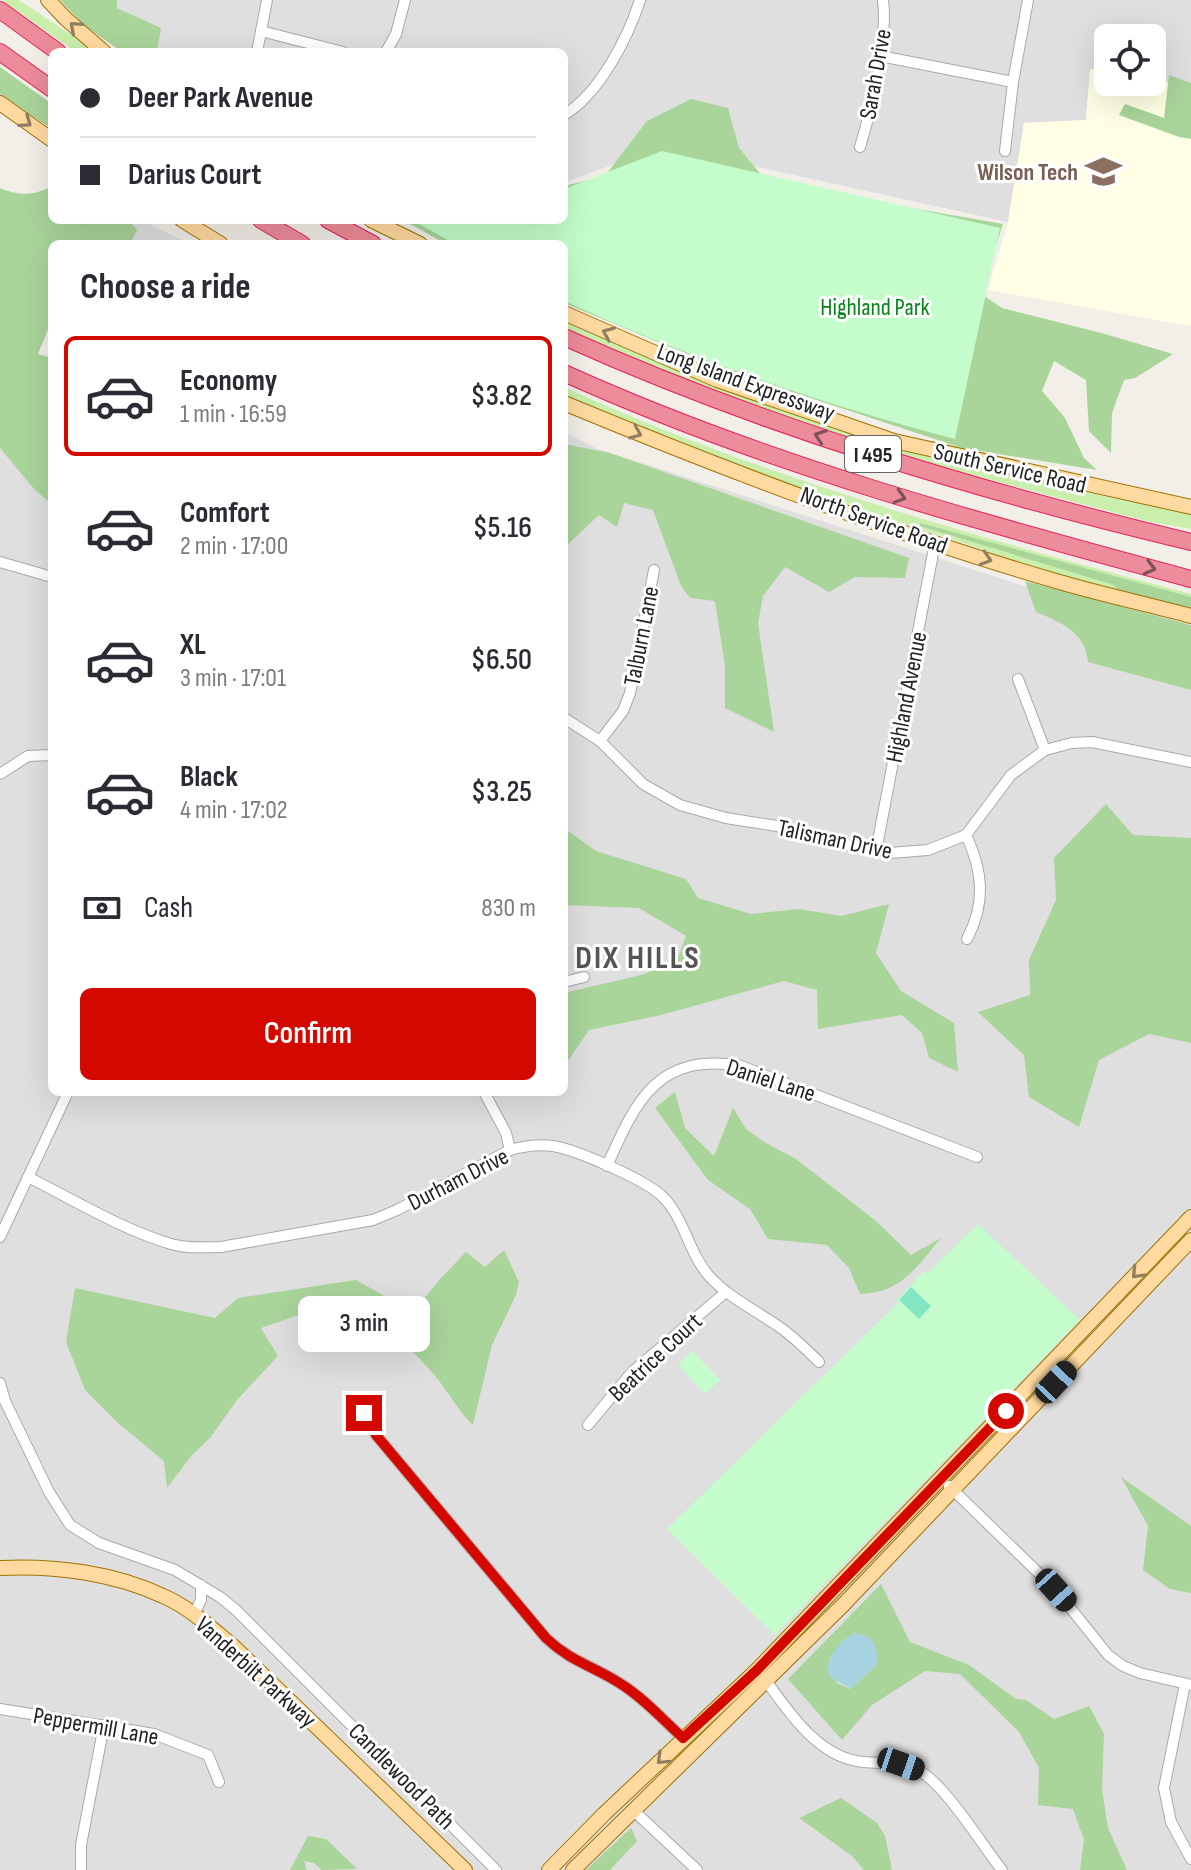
<!DOCTYPE html>
<meta charset="utf-8">
<style>
body{margin:0;font-family:"Sofia Sans Condensed",sans-serif;background:#f7f7f7;color:#2b2b33;height:100vh;display:flex;flex-direction:column;font-size:30px;white-space:nowrap}
*{box-sizing:border-box;margin:0}
p{font-size:26px;color:#7c7c81}
.icon{flex:none;width:44px;height:44px;fill:none;stroke:currentColor;stroke-width:2;stroke-linecap:round;stroke-linejoin:round}
.map{position:relative;flex:1;overflow:hidden}
.drawer{position:absolute;left:48px;top:240px;width:520px;height:856px;display:flex;flex-direction:column;background:#fff;border-radius:12px;box-shadow:0 8px 32px #0002}
.drawer>*{flex:none}
.banner{position:absolute;left:48px;top:48px;width:520px;height:176px;border-radius:12px;box-shadow:0 8px 32px #0002;display:grid;align-content:center;height:176px;padding:0 32px;background:#fff}
.buttons{position:absolute;left:1094px;top:24px;display:grid;gap:16px}
.buttons a{display:grid;place-items:center;width:72px;height:72px;border-radius:12px;background:#fff;box-shadow:0 8px 32px #0002;font-size:40px}
.end{position:absolute;width:36px;height:36px;margin:-18px;border:10px solid #d30900;background:#fff;box-shadow:0 0 0 4px #fff}
.from{border-radius:50%}
.bubble{position:absolute;height:56px;border-radius:12px;background:#fff;box-shadow:0 8px 32px #0002;font-size:26px;font-weight:600;line-height:56px;text-align:center}
.car{position:absolute;width:24px;height:48px;margin:-24px -12px;border-radius:10px;box-shadow:0 0 6px 2px #0007;background:linear-gradient(#222 24%,#8ab4d8 0 40%,#222 0 76%,#8ab4d8 0 86%,#222 0)}
.banner b{display:flex;align-items:center;gap:28px;height:76px;font-size:30px}
.banner b+b{border-top:2px solid #e1e1e2}
.banner i{width:20px;height:20px;background:#2b2b33}
ul{padding:0;list-style:none}
li{display:flex;align-items:center;gap:24px;height:120px;margin:0 16px 12px;padding:0 16px;border:4px solid transparent;border-radius:12px}
li div{flex:1}
li b{display:block;font-size:30px}
li em{font-style:normal;font-weight:600}
li.on{border-color:#d30900}
li>.icon{width:72px;height:72px;stroke-width:1.5}
h2{padding:0 32px;font-size:36px;line-height:96px}
.pay{display:flex;align-items:center;gap:20px;height:88px;padding:0 32px;font-size:30px}
.pay p{margin-inline-start:auto}
.primary-button{display:flex;gap:16px;margin-top:auto;padding:16px 32px}
.primary-button a{flex:1;height:92px;border-radius:12px;background:#d30900;color:#fff;font-size:32px;font-weight:600;line-height:92px;text-align:center}
.map>svg:first-child{display:block}
.residential{fill:#e0dfdf}
.education{fill:#feffe4}
.grass{fill:#caefac}
.forest{fill:#a9d49a;fill-rule:evenodd}
.park{fill:#c4fdcb}
.pitch{fill:#82e6c3}
.water{fill:#a6d2e2}
.lines{fill:none;stroke-linecap:round;stroke-linejoin:round}
.minor-casing{stroke:#a9a9a9;stroke-width:12}
.major-casing{stroke:#9f7100;stroke-width:16}
.highway-casing{stroke:#e71e5b;stroke-width:18}
.minor{stroke:#fff;stroke-width:10}
.major{stroke:#ffdaa0;stroke-width:14}
.highway{stroke:#ed8c9a;stroke-width:16}
.oneway{stroke:#907e61}
.oneway2{stroke:#7d5258}
.route{stroke:#d30900;stroke-width:10}
.labels{text-anchor:middle;stroke-width:6;stroke-linejoin:round;paint-order:stroke}
.shield{fill:#fff;stroke:#646464;stroke-width:2}
.shield-label{font-size:22px;font-weight:bold;fill:#222}
.street-label{font-size:24px;fill:#222;stroke:#fff}
.education-label{font-size:24px;font-weight:bold;fill:#785e54;stroke:#fff;text-anchor:end}
.park-label{font-size:24px;fill:#058515;stroke:#fff}
.district-label{font-size:32px;font-weight:bold;letter-spacing:2px;fill:#555;stroke:#fff}
</style>
<div class="map">
<svg width="1191" height="1870" viewBox="0 0 1191 1870">
<rect width="100%" height="100%" fill="#f2efe8"/>
<g class="residential">
<polygon points="65,0 1191,0 1191,90 1152,77 1152,38 1108,38 1108,71 1090,70 1086,120 1024,123 1008,222 662,146 564,183 564,52 129,52"/>
<polygon points="123,220 141,220 190,244 97,244"/>
<polygon points="0,425 52,438 52,1092 564,1092 564,432 598,449 1021,585 1191,629 1191,1870 0,1870"/>
</g>
<polygon class="education" points="1090,69 1108,71 1108,82 1152,82 1152,77 1191,90 1191,326 988,290 1008,222 1024,123 1086,120"/>
<g class="grass">
<polygon points="2,0 19,0 97,52 76,52"/>
<polygon points="564,321 951,459 1098,495 1191,513 1191,529 1146,521 882,451 750,406 660,371 564,328"/>
<path d="M564,387C765,479 978,537 1191,594V612C1096,589 1004,557 912,526C795,487 677,446 564,396Z"/>
</g>
<g class="forest">
<polygon points="60,0 117,0 117,8 161,28 157,50 161,52 122,52 85,26"/>
<polygon points="0,67 52,104 52,129 0,94"/>
<polygon points="1169,75 1191,83 1191,139 1179,137 1119,115 1125,104 1164,118"/>
<polygon points="691,99 728,108 739,148 768,183 1003,224 980,293 1002,308 1105,334 1173,354 1135,378 1124,380 1112,413 1111,453 1089,431 1086,380 1054,361 1042,391 1065,418 1084,458 1097,470 962,448 726,370 564,303 564,244 446,244 403,220 564,220 564,186 605,176 647,121"/>
<path d="M52,186V220H128L137,230L130,244H52L50,277L52,320L38,354L52,358V499L48,501L35,490L0,448V188C18,196 35,196 52,186Z"/>
<polygon points="564,444 610,453 909,558 905,578 855,577 829,592 785,567 763,596 758,623 774,732 725,708 725,666 715,601 690,598 681,586 653,510 624,503 617,527 599,515 566,546 564,554 564,512 568,508 564,502"/>
<polygon points="920,523 1191,597 1191,612 1122,595 1114,585 920,526"/>
<path d="M1025,581L1191,625V690L1088,662C1086,632 1060,622 1036,612Z"/>
<polygon points="1106,804 1133,835 1191,838 1191,1043 1149,1034 1099,1060 1079,1127 1029,1097 1024,1055 978,1012 1030,995 1029,960 1056,900 1054,858"/>
<polygon points="564,828 596,851 686,879 698,898 751,914 799,909 841,916 889,904 876,953 901,991 954,1023 958,1072 929,1058 922,1033 902,1015 818,1029 817,990 784,981 661,1015 589,1030 564,1067 564,993 645,974 679,955 686,936 639,908 564,905"/>
<path d="M675,1092L685,1128L714,1156L733,1108L746,1129L764,1142L796,1159L876,1221L911,1255L941,1238C916,1268 901,1293 860,1294L849,1268L827,1245L768,1239L750,1209L708,1180L655,1108Z"/>
<path d="M504,1250L519,1282L516,1295L492,1345L473,1425C459,1412 451,1396 439,1381C413,1348 372,1309 327,1310C306,1310 281,1322 261,1328L278,1356L237,1400L210,1438L192,1455L167,1488L164,1461L118,1423L85,1390L66,1342L75,1288L215,1318L238,1298L356,1280L413,1312L441,1278L466,1252L485,1267Z"/>
<polygon points="1121,1477 1191,1526 1191,1593 1170,1589 1143,1570 1148,1526"/>
<path d="M881,1584L910,1642L969,1665L1016,1699L1026,1700L1054,1719L1089,1706L1104,1734L1102,1789L1108,1828L1127,1870H1080L1084,1840L1073,1809L1038,1805L1039,1768L1019,1732L960,1674L925,1671L872,1705L842,1740L788,1679ZM854,1633L870,1638C876,1648 878,1653 876,1665L850,1689L837,1683L829,1659L843,1641Z"/>
<polygon points="841,1798 877,1823 885,1836 892,1870 864,1870 852,1856 799,1818"/>
<polygon points="631,1828 637,1841 610,1870 586,1870"/>
<polygon points="308,1836 326,1839 357,1869 322,1870 314,1863 304,1861 307,1870 290,1870"/>
</g>
<g class="park">
<path d="M662,151L1000,228L955,439C821,404 690,358 564,301V244H455L412,220H564V189Z"/>
<polygon points="978,1224 1080,1320 775,1635 667,1529 899,1302 897,1300 924,1271 927,1274"/>
<polygon points="692,1351 720,1380 705,1394 678,1365"/>
</g>
<polygon class="pitch" points="911,1287 931,1306 919,1319 899,1300"/>
<path class="water" d="M854,1633L870,1638C877,1647 878,1654 876,1665L851,1689L830,1677L827,1669C830,1653 840,1642 854,1633Z"/>
<g class="lines">
<defs>
<g id="minor">
<polyline points="261,31 343,52"/>
<polyline points="257,52 267,0"/>
<polyline points="386,52 396,34 405,0"/>
<polyline points="880,56 1013,82"/>
<path d="M564,115C599,94 628,38 640,0"/>
<path d="M860,147C872,107 888,40 883,0"/>
<polyline points="1005,151 1013,82 1028,0"/>
<polyline points="0,562 52,577"/>
<polyline points="1018,679 1045,750"/>
<polyline points="564,718 600,741 643,784 680,805 726,818 777,826 819,840 890,853 928,850 966,835 1011,775 1045,750 1072,743 1092,742 1191,762"/>
<polyline points="600,741 623,711 630,693 654,570"/>
<polyline points="0,774 28,756 52,755"/>
<path d="M966,835C983,871 986,903 967,939"/>
<polyline points="876,851 935,543"/>
<polyline points="564,982 584,977"/>
<polyline points="484,1092 506,1133 510,1150"/>
<path d="M607,1166C636,1101 657,1052 741,1066L977,1157"/>
<path d="M28,1177C74,1200 121,1229 171,1244C187,1249 204,1247 221,1247L373,1220L397,1210L510,1150C524,1146 538,1144 553,1146C577,1150 646,1180 663,1197C685,1219 688,1252 709,1276C728,1297 755,1310 778,1326C793,1336 806,1349 819,1362"/>
<polyline points="0,1237 68,1092"/>
<polyline points="0,1383 5,1401 49,1492 70,1525 99,1543 175,1570 220,1597 236,1610 496,1870"/>
<path d="M364,1413L376,1435L546,1638C571,1662 594,1666 621,1684C645,1699 663,1720 683,1738"/>
<polyline points="588,1425 632,1372 726,1292"/>
<polyline points="949,1486 1056,1590 1108,1655 1123,1666 1140,1673 1191,1685"/>
<polyline points="194,1614 201,1600 201,1585"/>
<path d="M767,1682C790,1714 820,1759 864,1762C882,1764 901,1760 918,1770C945,1784 982,1845 1002,1870"/>
<polyline points="1185,1684 1164,1788 1171,1822 1191,1859"/>
<polyline points="0,1709 154,1734 208,1755 219,1782"/>
<polyline points="633,1810 697,1870"/>
<polyline points="81,1870 81,1845 104,1725"/>
</g>
<g id="major">
<polyline points="48,0 66,19 104,52"/>
<polyline points="0,103 52,140"/>
<polyline points="182,220 221,244"/>
<polyline points="371,220 420,244"/>
<polyline points="564,313 717,380 894,441 1191,507"/>
<path d="M564,403C723,469 890,533 1056,581C1100,594 1146,604 1191,616"/>
<path d="M0,1568C54,1565 114,1573 163,1596C189,1607 211,1628 233,1646L465,1870"/>
<polyline points="549,1870 604,1814 757,1670 1191,1217"/>
<polyline points="573,1870 843,1605 1191,1240"/>
</g>
<g id="highway">
<polyline points="0,10 58,52"/>
<polyline points="0,52 52,89"/>
<polyline points="261,220 302,244"/>
<polyline points="328,220 373,244"/>
<path d="M564,337C764,427 978,491 1191,542"/>
<path d="M564,373C765,464 979,522 1191,579"/>
</g>
</defs>
<use href="#minor" class="minor-casing"/>
<use href="#major" class="major-casing"/>
<use href="#highway" class="highway-casing"/>
<use href="#minor" class="minor"/>
<use href="#major" class="major"/>
<use href="#highway" class="highway"/>
</g>
<defs><path id="oneway-chevron" d="M-2-3.5L2.5 0L-2 3.5" fill="none" stroke-width="1.6" stroke-linecap="round" stroke-linejoin="round" transform="scale(2)"/></defs>
<g class="oneway">
<use href="#oneway-chevron" transform="translate(75 27) rotate(-139)"/>
<use href="#oneway-chevron" transform="translate(26 122) rotate(36)"/>
<use href="#oneway-chevron" transform="translate(608 333) rotate(-157)"/>
<use href="#oneway-chevron" transform="translate(636 433) rotate(23)"/>
<use href="#oneway-chevron" transform="translate(986 559) rotate(17)"/>
<use href="#oneway-chevron" transform="translate(1137 1273) rotate(134)"/>
<use href="#oneway-chevron" transform="translate(662 1759) rotate(136)"/>
</g>
<g class="oneway2">
<use href="#oneway-chevron" transform="translate(820 436) rotate(-161)"/>
<use href="#oneway-chevron" transform="translate(900 497) rotate(17)"/>
<use href="#oneway-chevron" transform="translate(1150 568) rotate(15)"/>
</g>
<g class="lines">
<path class="route" d="M364,1413L376,1435L546,1638C571,1662 594,1666 621,1684C645,1699 663,1720 683,1738L757,1670L1006,1411"/>
</g>
<defs>
<symbol id="school-bare" viewBox="-9 -9 18 18"><path d="M0-5L7-2L0 1L-7-2ZM-4 1L0 2.5L4 1V4Q0 6-4 4Z" fill="#8d6e63" stroke="#fff" stroke-width="2.5" paint-order="stroke"/></symbol>
</defs>
<g fill-rule="evenodd">
<use href="#school-bare" x="1078" y="146" width="51" height="51"/>
</g>
<g class="labels">
<rect class="shield" x="845" y="436" width="56" height="36" rx="6"/>
<g class="shield-label">
<text x="873" y="462">I 495</text>
</g>
<g class="street-label">
<text transform="translate(875 74) rotate(-80)" y="8">Sarah Drive</text>
<text transform="translate(746 382) rotate(20)" y="8">Long Island Expressway</text>
<text transform="translate(1010 468) rotate(13)" y="8">South Service Road</text>
<text transform="translate(874 520) rotate(20)" y="8">North Service Road</text>
<text transform="translate(641 636) rotate(-79)" y="8">Talburn Lane</text>
<text transform="translate(906 697) rotate(-79)" y="8">Highland Avenue</text>
<text transform="translate(835 839) rotate(12)" y="8">Talisman Drive</text>
<text transform="translate(771 1080) rotate(18)" y="8">Daniel Lane</text>
<text transform="translate(458 1179) rotate(-27)" y="8">Durham Drive</text>
<text transform="translate(655 1357) rotate(-43)" y="8">Beatrice Court</text>
<text transform="translate(256 1672) rotate(42)" y="8">Vanderbilt Parkway</text>
<text transform="translate(96 1726) rotate(10)" y="8">Peppermill Lane</text>
<text transform="translate(402 1776) rotate(45)" y="8">Candlewood Path</text>
</g>
<g class="education-label">
<text x="1078" y="180">Wilson Tech</text>
</g>
<g class="park-label">
<text x="875" y="315">Highland Park</text>
</g>
<g class="district-label">
<text x="638" y="968">DIX HILLS</text>
</g>
</g>
</svg>
<div class="buttons">
<a><svg class="icon" aria-label="locate" viewBox="0 0 24 24"><circle cx="12" cy="12" r="6"/><path d="M12 2v4M12 18v4M2 12h4M18 12h4"/></svg></a>
</div>
<i class="end from" style="left:1006px;top:1411px"></i>
<i class="end" style="left:364px;top:1413px"></i>
<div class="bubble" style="left:298px;top:1296px;width:132px">3 min</div>
<i class="car" style="left:1056px;top:1382px;rotate:43deg"></i>
<i class="car" style="left:1056px;top:1590px;rotate:138deg"></i>
<i class="car" style="left:901px;top:1764px;rotate:109deg"></i>
<div class="banner">
<b><i class="from"></i>Deer Park Avenue</b>
<b><i></i>Darius Court</b>
</div>
<section class="drawer">
<h2>Choose a ride</h2>
<ul>
<li class="on"><svg class="icon" aria-label="car" viewBox="0 0 24 24"><path d="M5 17H2v-5l4-1 3-4h7l3 4 3 1v5h-3M9 17h6M6 11h13"/><circle cx="7" cy="17" r="2"/><circle cx="17" cy="17" r="2"/></svg><div><b>Economy</b><p>1 min · 16:59</p></div><em>$3.82</em></li>
<li><svg class="icon" aria-label="car" viewBox="0 0 24 24"><path d="M5 17H2v-5l4-1 3-4h7l3 4 3 1v5h-3M9 17h6M6 11h13"/><circle cx="7" cy="17" r="2"/><circle cx="17" cy="17" r="2"/></svg><div><b>Comfort</b><p>2 min · 17:00</p></div><em>$5.16</em></li>
<li><svg class="icon" aria-label="car" viewBox="0 0 24 24"><path d="M5 17H2v-5l4-1 3-4h7l3 4 3 1v5h-3M9 17h6M6 11h13"/><circle cx="7" cy="17" r="2"/><circle cx="17" cy="17" r="2"/></svg><div><b>XL</b><p>3 min · 17:01</p></div><em>$6.50</em></li>
<li><svg class="icon" aria-label="car" viewBox="0 0 24 24"><path d="M5 17H2v-5l4-1 3-4h7l3 4 3 1v5h-3M9 17h6M6 11h13"/><circle cx="7" cy="17" r="2"/><circle cx="17" cy="17" r="2"/></svg><div><b>Black</b><p>4 min · 17:02</p></div><em>$3.25</em></li>
</ul>
<div class="pay"><svg class="icon" aria-label="cash" viewBox="0 0 24 24"><path d="M3 7h18v10H3z"/><circle cx="12" cy="12" r="2"/></svg>Cash<p>830 m</p></div>
<div class="primary-button"><a>Confirm</a></div>
</section>
</div>
